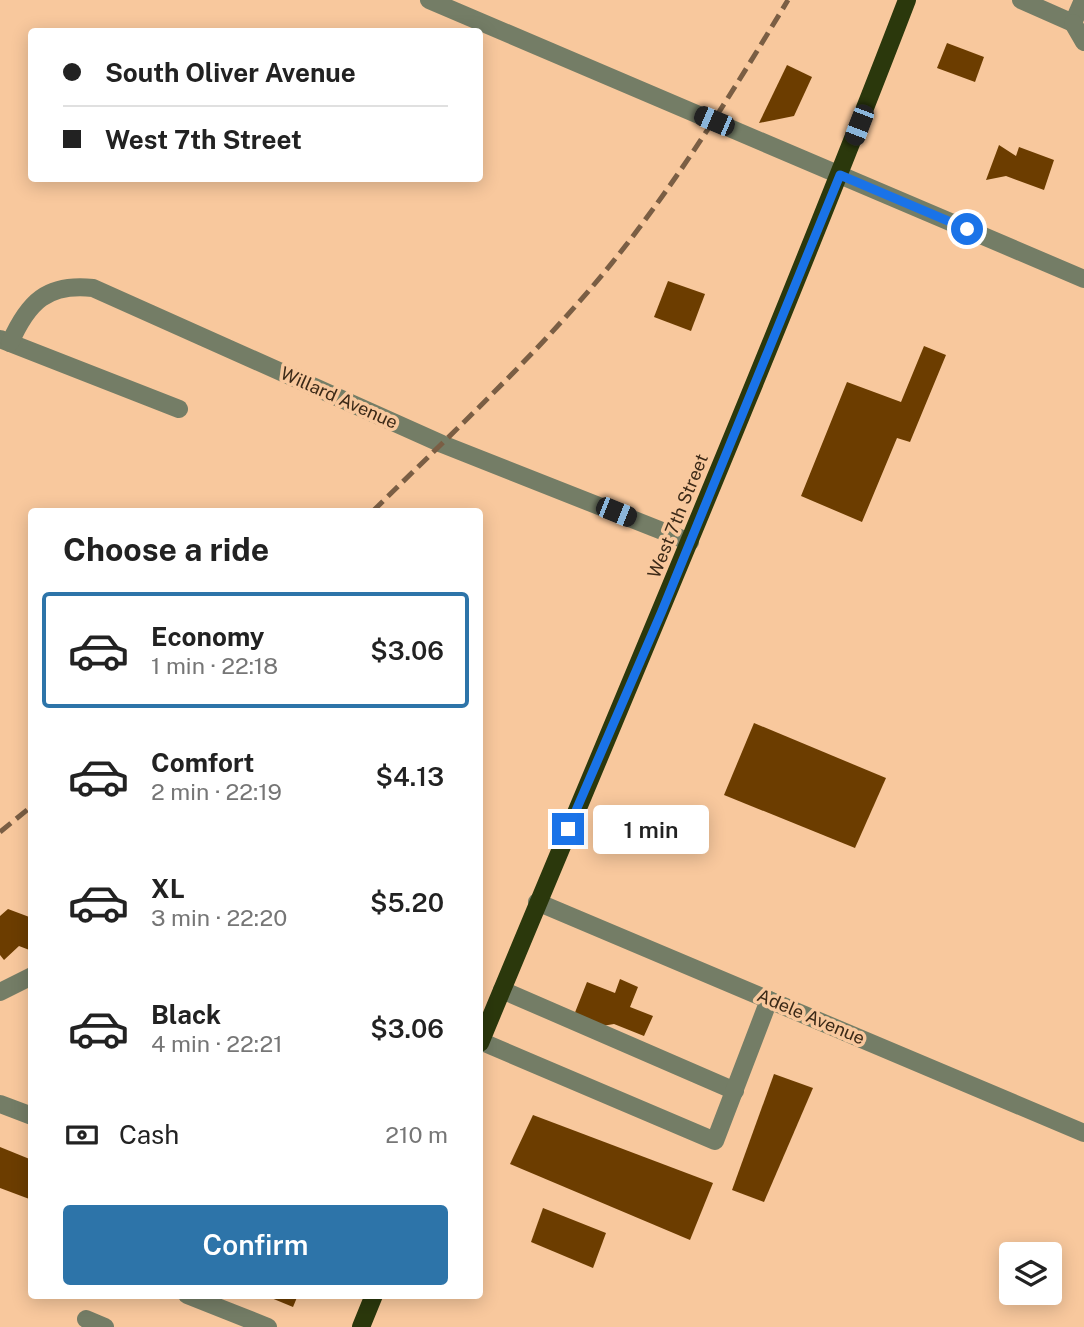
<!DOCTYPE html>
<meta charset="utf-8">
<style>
body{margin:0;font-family:"Public Sans",sans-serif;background:#f2f2f2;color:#222;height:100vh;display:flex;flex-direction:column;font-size:26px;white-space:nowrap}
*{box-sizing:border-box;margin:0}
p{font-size:23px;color:#767676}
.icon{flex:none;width:38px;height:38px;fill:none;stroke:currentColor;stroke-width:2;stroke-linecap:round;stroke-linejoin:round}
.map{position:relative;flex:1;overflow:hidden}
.details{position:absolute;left:28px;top:508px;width:455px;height:791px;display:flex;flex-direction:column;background:#fff;border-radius:7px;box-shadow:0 4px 18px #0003}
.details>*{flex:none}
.top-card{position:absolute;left:28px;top:28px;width:455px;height:154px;border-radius:7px;box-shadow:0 4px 18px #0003;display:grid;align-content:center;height:154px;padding:0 35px;background:#fff}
.buttons{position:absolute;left:999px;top:1242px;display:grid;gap:14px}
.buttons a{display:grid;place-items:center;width:63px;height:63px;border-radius:7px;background:#fff;box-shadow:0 4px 18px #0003;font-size:35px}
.end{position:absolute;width:32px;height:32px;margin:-16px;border:9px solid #1a73e8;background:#fff;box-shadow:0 0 0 4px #fff}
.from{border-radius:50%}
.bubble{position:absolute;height:49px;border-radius:7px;background:#fff;box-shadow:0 4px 18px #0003;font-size:23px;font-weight:600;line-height:49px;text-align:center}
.car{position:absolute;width:21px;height:42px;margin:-21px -10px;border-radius:9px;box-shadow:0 0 5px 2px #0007;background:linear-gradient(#222 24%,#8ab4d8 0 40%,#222 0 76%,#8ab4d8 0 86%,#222 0)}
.top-card b{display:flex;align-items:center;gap:24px;height:66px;font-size:26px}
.top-card b+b{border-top:2px solid #e0e0e0}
.top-card i{width:18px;height:18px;background:#222}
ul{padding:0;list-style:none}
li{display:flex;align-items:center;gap:21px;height:116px;margin:0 14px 10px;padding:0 21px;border:4px solid transparent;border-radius:7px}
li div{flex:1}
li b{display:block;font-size:26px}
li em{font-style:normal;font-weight:600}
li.current{border-color:#2d74a9}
li>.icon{width:63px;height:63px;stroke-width:1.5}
h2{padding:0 35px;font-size:32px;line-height:84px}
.pay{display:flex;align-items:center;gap:18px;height:77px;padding:0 35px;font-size:26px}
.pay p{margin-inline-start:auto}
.primary-button{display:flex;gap:14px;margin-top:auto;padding:14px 35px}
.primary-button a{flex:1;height:80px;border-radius:7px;background:#2d74a9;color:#fff;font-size:28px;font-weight:600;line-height:80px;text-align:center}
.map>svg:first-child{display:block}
.building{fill:#6c3d00}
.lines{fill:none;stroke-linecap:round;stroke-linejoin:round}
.minor{stroke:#747d66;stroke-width:18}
.major{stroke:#2b380c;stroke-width:18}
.rail{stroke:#7a5e44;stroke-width:5;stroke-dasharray:14 7;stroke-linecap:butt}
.route{stroke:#1a73e8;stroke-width:9}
.labels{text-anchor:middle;stroke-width:7;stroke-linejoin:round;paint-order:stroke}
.street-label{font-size:18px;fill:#3c2a18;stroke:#f8c89d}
</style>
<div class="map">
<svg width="1084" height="1327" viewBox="0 0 1084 1327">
<rect width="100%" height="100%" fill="#f8c89d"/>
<g class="building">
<polygon points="947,43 984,57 975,82 937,68"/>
<polygon points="787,65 812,77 794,116 759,123"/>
<polygon points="999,145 1016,156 1019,147 1054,160 1044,190 1006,176 986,180"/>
<polygon points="668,281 705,294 691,331 654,317"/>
<polygon points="924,346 946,355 910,442 897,438 862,522 801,496 847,382 901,402"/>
<polygon points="754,723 886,778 855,848 724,795"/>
<polygon points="8,909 32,918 32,951 19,946 4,960 0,955 0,916"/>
<polygon points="620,979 638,987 630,1007 653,1016 644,1036 614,1024 602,1026 574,1015 587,982 615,993"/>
<polygon points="774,1074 813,1088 764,1202 732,1190"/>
<polygon points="533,1115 713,1183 690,1240 510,1164"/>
<polygon points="0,1147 32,1160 32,1200 0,1188"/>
<polygon points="543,1208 606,1233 593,1268 531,1242"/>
<polygon points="264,1295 298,1295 293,1307"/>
</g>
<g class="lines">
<g class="minor">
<polyline points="429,0 1084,279"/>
<polyline points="1021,0 1073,23 1083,0"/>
<polyline points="1073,23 1084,42"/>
<polyline points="0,339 179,409"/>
<path d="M10,343C28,302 47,283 93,288L442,444L690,542"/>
<polyline points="537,902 1084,1133"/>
<polyline points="502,990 735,1091"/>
<polyline points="0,992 32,976"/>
<polyline points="480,1041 715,1141 769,1000"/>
<polyline points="0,1104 32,1116"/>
<polyline points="187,1295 268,1327"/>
<polyline points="86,1319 105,1327"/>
</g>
<g class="major">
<path d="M480,1043C624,696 772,351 907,0"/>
<polyline points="361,1327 374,1295"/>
</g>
<g class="rail">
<path d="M373,511C465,420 562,332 639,228C694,155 741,78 788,0"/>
<polyline points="0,832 32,806"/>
</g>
</g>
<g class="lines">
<polyline class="route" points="568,829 662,611 840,175 967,229"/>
</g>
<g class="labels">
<g class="street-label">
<text transform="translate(339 398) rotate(24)" y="6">Willard Avenue</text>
<text transform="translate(678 516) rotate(-68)" y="6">West 7th Street</text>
<text transform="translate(811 1017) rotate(23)" y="6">Adele Avenue</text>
</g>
</g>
</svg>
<div class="buttons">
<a><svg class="icon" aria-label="layers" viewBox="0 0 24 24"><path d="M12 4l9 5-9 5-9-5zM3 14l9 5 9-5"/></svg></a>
</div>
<i class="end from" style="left:967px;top:229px"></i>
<i class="end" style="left:568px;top:829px"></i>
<div class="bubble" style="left:593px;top:805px;width:116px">1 min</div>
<i class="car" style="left:714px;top:121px;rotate:293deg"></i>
<i class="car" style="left:859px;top:125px;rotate:201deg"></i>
<i class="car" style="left:616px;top:512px;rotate:112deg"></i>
<div class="top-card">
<b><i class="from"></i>South Oliver Avenue</b>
<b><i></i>West 7th Street</b>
</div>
<section class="details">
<h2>Choose a ride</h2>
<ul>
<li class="current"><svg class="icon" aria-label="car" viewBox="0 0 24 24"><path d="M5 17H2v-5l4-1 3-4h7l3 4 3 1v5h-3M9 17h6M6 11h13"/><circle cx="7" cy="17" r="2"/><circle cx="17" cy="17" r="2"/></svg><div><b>Economy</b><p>1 min · 22:18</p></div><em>$3.06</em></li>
<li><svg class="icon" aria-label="car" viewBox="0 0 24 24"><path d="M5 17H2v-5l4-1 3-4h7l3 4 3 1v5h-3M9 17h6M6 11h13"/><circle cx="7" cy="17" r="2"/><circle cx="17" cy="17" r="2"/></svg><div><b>Comfort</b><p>2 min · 22:19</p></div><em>$4.13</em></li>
<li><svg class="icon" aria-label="car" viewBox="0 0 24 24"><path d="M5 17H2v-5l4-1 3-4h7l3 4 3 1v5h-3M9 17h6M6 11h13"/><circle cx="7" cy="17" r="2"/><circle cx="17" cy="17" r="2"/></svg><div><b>XL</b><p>3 min · 22:20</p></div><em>$5.20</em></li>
<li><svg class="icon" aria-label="car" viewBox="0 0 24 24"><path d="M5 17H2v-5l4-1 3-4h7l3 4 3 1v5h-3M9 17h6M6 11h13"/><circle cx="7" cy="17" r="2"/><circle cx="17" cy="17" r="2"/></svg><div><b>Black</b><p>4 min · 22:21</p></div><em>$3.06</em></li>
</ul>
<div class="pay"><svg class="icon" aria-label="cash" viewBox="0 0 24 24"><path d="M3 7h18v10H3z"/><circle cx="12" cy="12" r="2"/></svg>Cash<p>210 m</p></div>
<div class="primary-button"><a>Confirm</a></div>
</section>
</div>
